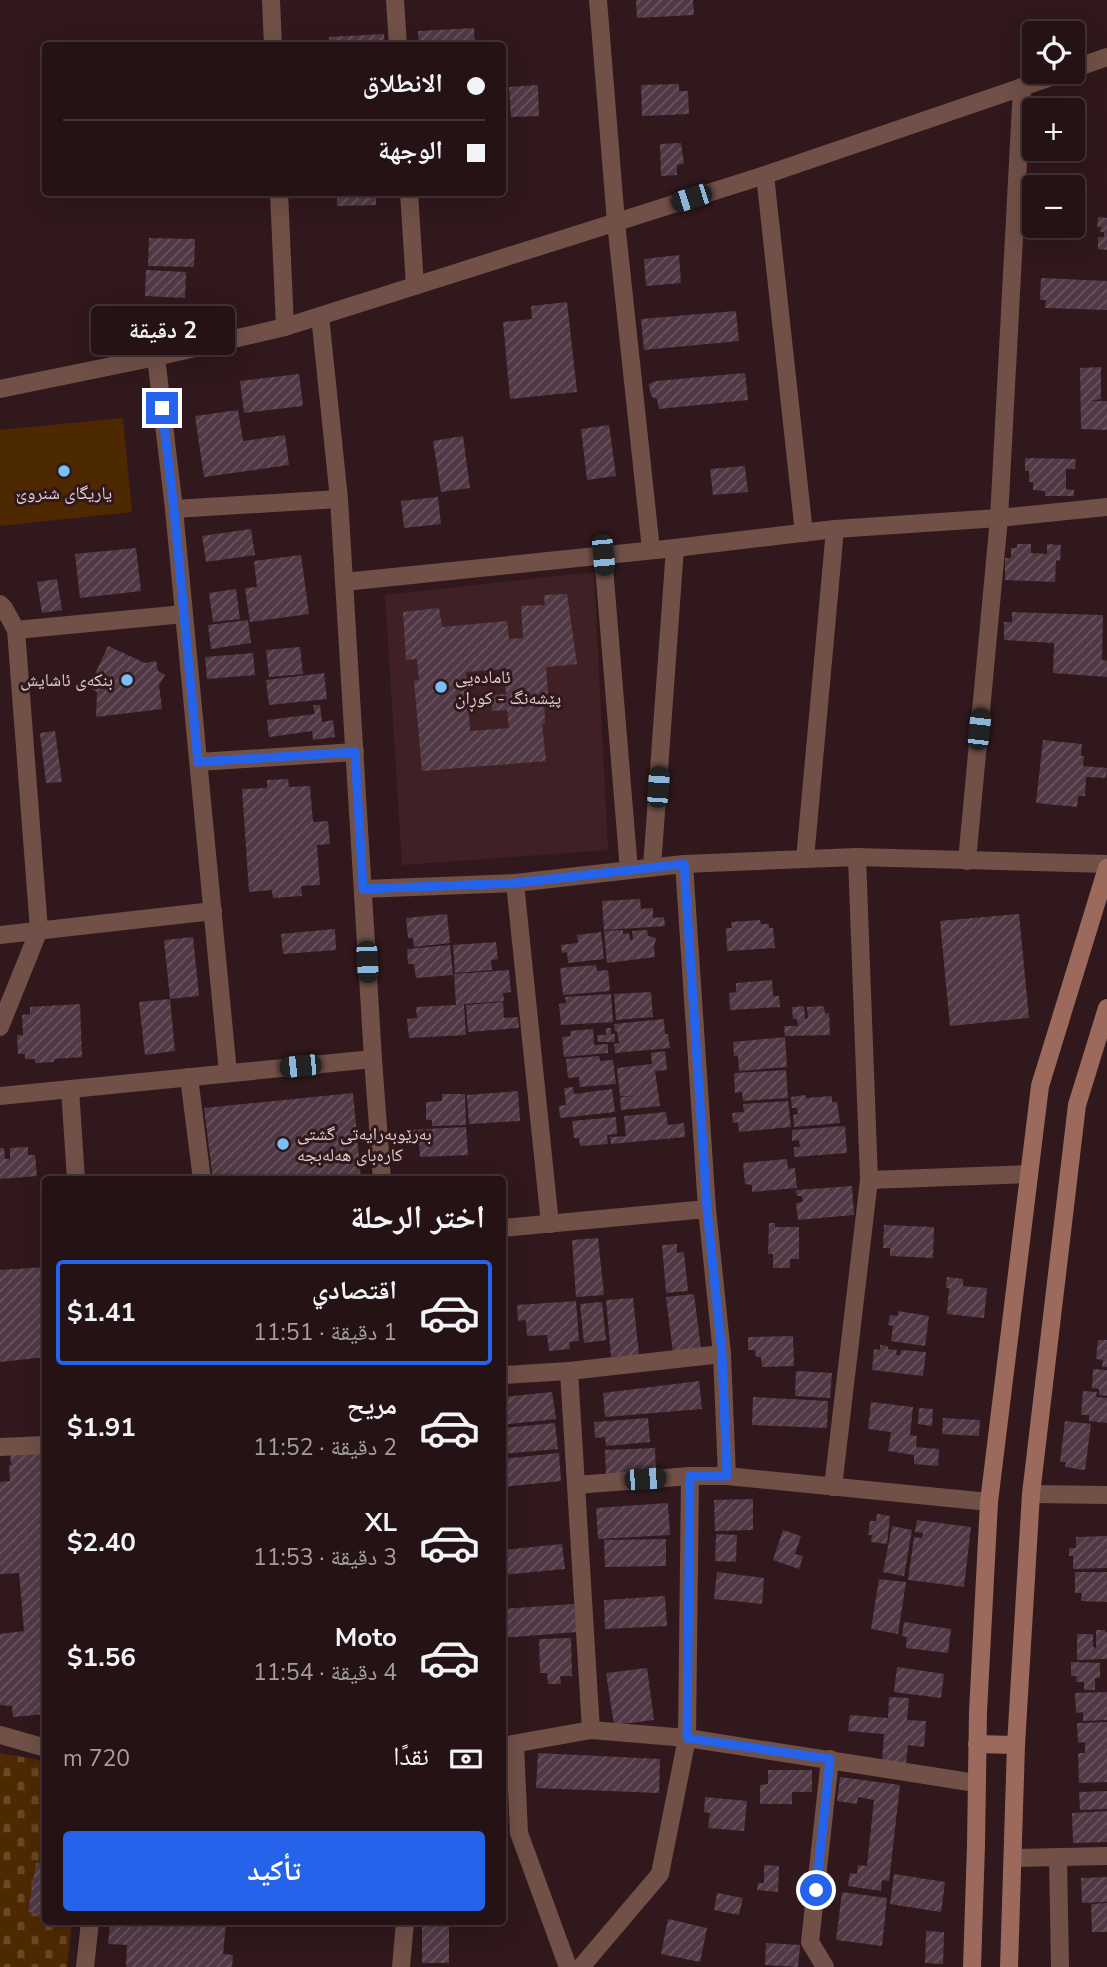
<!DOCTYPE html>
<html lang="ar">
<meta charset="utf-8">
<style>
body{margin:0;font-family:"Nunito Sans","Noto Naskh Arabic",sans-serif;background:#302022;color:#f1f3f6;direction:rtl;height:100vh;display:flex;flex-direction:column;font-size:26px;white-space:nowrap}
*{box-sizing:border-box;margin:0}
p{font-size:23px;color:#a39ea0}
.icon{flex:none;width:38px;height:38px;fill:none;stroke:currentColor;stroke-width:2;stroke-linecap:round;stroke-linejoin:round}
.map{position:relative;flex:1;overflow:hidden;direction:ltr}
.side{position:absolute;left:42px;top:1176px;width:464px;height:749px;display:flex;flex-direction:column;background:#241215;border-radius:7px;box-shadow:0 7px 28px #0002,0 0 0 2px #413234;direction:rtl}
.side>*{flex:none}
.top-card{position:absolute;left:42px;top:42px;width:464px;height:154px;border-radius:7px;box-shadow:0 7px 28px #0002,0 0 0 2px #413234;direction:rtl;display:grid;align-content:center;height:154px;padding:0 21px;background:#241215}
.controls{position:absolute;left:1022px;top:21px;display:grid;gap:14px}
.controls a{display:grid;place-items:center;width:63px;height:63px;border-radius:7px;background:#241215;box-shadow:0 7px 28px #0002,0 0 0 2px #413234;font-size:35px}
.end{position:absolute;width:32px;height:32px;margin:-16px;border:9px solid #2563eb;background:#fff;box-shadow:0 0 0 4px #fff}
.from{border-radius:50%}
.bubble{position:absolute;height:49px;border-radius:7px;background:#241215;box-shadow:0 7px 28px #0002,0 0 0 2px #413234;font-size:23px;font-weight:700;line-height:49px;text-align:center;direction:rtl}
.car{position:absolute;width:21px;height:42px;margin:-21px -10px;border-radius:9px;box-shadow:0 0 5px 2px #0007;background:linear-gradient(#222 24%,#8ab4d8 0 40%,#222 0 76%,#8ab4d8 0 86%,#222 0)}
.top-card b{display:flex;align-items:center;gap:24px;height:66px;font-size:26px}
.top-card b+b{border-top:2px solid #413234}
.top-card i{width:18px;height:18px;background:#f1f3f6}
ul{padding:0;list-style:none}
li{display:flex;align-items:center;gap:21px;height:105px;margin:0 14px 10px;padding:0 7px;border:4px solid transparent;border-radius:7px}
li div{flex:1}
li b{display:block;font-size:26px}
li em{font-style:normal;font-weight:700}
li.current{border-color:#2563eb}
li>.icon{width:63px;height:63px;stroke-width:1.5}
h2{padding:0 21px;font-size:32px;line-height:84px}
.pay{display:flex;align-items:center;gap:18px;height:77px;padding:0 21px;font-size:26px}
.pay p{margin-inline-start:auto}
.button{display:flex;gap:14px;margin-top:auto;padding:14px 21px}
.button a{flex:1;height:80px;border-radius:7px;background:#2563eb;color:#fff;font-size:28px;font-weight:700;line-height:80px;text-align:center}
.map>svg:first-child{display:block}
.built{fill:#3f2125}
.cemetery{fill:url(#cemetery-stones)}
.park{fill:#4e2900}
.building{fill:url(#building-hatch);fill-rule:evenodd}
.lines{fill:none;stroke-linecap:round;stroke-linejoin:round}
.minor{stroke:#705047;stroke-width:18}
.tertiary{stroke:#705047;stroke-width:18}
.secondary{stroke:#9c6a5c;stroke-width:18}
.route{stroke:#2563eb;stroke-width:9}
.poi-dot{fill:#7abff8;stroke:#30181c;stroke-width:2.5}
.labels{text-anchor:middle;stroke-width:6;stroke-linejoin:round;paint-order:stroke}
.poi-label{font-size:18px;fill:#e1d0d1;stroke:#30181c;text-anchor:start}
</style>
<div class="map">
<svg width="1107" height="1967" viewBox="0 0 1107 1967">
<defs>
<pattern id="cemetery-stones" width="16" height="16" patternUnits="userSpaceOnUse" patternTransform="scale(1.75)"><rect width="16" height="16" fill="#4e2900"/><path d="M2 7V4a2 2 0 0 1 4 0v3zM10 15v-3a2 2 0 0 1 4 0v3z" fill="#674724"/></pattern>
<pattern id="building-hatch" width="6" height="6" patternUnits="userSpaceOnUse" patternTransform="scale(1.75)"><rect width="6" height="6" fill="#503945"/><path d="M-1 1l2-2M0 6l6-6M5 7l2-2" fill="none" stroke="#69555f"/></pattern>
</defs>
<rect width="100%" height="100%" fill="#30181c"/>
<polygon class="built" points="594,572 608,850 402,865 385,595"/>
<polygon class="cemetery" points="0,1753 45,1761 46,1922 72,1922 67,1967 0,1967"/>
<polygon class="park" points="123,418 132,512 0,526 0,430"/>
<g class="building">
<polygon points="636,0 693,0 694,15 637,18"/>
<polygon points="474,28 475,46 419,46 418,31"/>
<polygon points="384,34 385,46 329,46 329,37"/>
<polygon points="679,84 679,91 688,91 689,114 642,116 641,85"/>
<polygon points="538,85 539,116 511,117 509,87"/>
<polygon points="681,143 684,164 677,165 677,175 661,176 660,144"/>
<polygon points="1074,189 1087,189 1087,214 1082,214 1082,218 1073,218"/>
<polygon points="337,192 376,192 376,205 337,206"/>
<polygon points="1098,217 1107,218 1107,250 1098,249 1098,237 1104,237 1104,232 1100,232 1101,227 1097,227"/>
<polygon points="149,238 195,239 194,267 148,266"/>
<polygon points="679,255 681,283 646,286 644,259"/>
<polygon points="146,270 186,272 185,298 145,296"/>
<polygon points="1041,278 1107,281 1107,310 1045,308 1046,300 1040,300"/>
<polygon points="567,302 577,392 510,399 503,322 532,319 531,306"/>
<polygon points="736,311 739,341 644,350 641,319"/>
<polygon points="1101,367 1101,399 1090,401 1107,401 1107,430 1081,429 1080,368"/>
<polygon points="745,373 748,400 659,409 657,399 652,397 650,391 649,384 656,381"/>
<polygon points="299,374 303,406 244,413 240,381"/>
<polygon points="238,410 243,441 285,435 289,465 204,477 195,416"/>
<polygon points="609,425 616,476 587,480 581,429"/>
<polygon points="463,436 470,488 441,492 433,441"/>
<polygon points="1025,458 1076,459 1075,469 1066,469 1066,489 1074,490 1074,496 1045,496 1045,491 1033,490 1033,482 1029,482 1029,471 1025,471"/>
<polygon points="745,466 748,492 713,495 710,469"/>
<polygon points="438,497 441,524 404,528 401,501"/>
<polygon points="251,529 255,555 206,562 202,536"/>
<polygon points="1017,544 1031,544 1031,553 1047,554 1047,544 1061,545 1060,561 1056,560 1055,582 1005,580 1005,558 1011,558 1011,548 1017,548"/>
<polygon points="136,548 141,591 80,598 75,554"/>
<polygon points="301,555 309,614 250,622 245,588 257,587 254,561"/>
<polygon points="57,579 62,610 42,613 37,582"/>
<polygon points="236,589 240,619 213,622 209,593"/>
<path d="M567,594L577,664L546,667L548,695H544L545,724H542L546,761L422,771L414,681L419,680L417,659L406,660L403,612L439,608L442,627L507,621L509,639L523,638L521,606L545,605L544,595ZM504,669L506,694L491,695L492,711L507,710L509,728L470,731L466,672Z"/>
<polygon points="1012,612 1103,615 1102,660 1107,661 1107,677 1053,673 1054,643 1004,640 1004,622 1012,622"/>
<polygon points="248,620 251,643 211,649 208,625"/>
<polygon points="108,646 145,663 156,661 158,671 165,675 159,685 162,709 96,717 97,692 89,687"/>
<polygon points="300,647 303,674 269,677 266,650"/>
<polygon points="253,653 255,675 207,679 205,657"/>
<polygon points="324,673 327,699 269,705 266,680"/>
<polygon points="313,705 320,705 322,722 333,720 335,737 313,740 312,731 269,737 267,720 315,714"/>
<polygon points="55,731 62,782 46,783 40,733"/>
<polygon points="1043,740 1082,744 1081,756 1084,756 1083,766 1107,768 1106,778 1086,777 1085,796 1078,796 1077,807 1036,803"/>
<polygon points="288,779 289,787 310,786 313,822 328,821 330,844 317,845 320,885 301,886 302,896 273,898 272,890 249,892 242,789 267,788 267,780"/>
<polygon points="640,899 641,909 653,908 653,918 664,917 665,926 604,930 602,901"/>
<polygon points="447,914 450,943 414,947 413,938 408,938 406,918"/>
<polygon points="1019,914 1029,1018 950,1026 940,921"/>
<polygon points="760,920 761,924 769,924 769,928 773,928 775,948 727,951 726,928 732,928 731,922"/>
<polygon points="335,929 336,950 283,954 281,934"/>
<polygon points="623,930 623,934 629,933 630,940 633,939 632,931 647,930 648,936 656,938 654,946 655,957 607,963 604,931"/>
<polygon points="601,932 604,959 568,963 567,952 562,953 561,945 578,943 577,935"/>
<polygon points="193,937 199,996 170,999 164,940"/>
<polygon points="496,942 498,959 491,960 492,970 455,973 453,945"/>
<polygon points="450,945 453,975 416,978 414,964 408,964 407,949"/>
<polygon points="596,965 597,971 608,970 610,991 563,995 560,968"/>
<polygon points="509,970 511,992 503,993 504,1001 464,1004 466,1035 409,1038 407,1019 417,1018 416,1007 456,1005 454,974"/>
<polygon points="772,980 773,996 779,996 780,1007 730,1010 729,993 736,992 736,983"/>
<polygon points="651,992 653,1017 616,1020 614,994"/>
<polygon points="611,994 613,1022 561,1025 559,1004 566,1003 565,997"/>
<polygon points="170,999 175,1051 145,1055 139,1002"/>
<polygon points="503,1002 504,1018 518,1017 519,1028 468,1032 466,1005"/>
<polygon points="80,1004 82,1057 54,1059 54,1062 35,1063 35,1059 25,1059 25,1054 18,1054 17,1035 23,1035 22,1015 30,1014 30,1007"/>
<polygon points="804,1006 805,1019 808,1018 807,1007 824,1006 825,1014 829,1013 830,1035 785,1036 784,1026 798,1026 797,1019 793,1019 792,1007"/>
<polygon points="664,1019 665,1034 668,1034 670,1048 615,1053 614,1044 619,1043 617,1031 615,1031 614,1024"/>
<polygon points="606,1028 611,1028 611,1034 615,1034 615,1042 598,1042 597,1035 606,1035"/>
<polygon points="593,1029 594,1045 608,1044 608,1053 564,1057 562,1037 571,1036 570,1031"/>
<polygon points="785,1037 787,1067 739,1071 738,1056 734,1056 733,1042"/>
<polygon points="665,1051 667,1070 655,1071 660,1106 621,1110 620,1097 633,1096 620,1096 617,1068 652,1064 651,1053"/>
<polygon points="599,1056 600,1061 613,1060 616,1084 580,1087 579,1077 568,1078 566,1059"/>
<polygon points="786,1070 788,1098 743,1101 742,1092 735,1093 734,1073"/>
<polygon points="573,1087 574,1094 612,1089 615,1112 560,1118 559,1106 566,1105 564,1088"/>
<polygon points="518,1091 520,1121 469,1124 467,1095"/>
<polygon points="353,1093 361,1180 213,1180 204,1108"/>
<polygon points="442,1094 465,1094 466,1125 432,1126 432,1120 426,1120 426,1102 442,1101"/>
<polygon points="805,1095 806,1098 832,1096 832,1102 837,1102 840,1123 794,1127 793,1115 798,1114 797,1108 792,1108 791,1097"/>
<polygon points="788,1101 791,1127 739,1132 738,1122 733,1123 732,1113 744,1112 743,1104"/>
<polygon points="666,1112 668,1125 684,1123 685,1137 611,1144 610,1137 626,1136 624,1116"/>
<polygon points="616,1117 617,1134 607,1135 608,1144 580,1146 579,1138 574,1138 572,1121"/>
<polygon points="845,1126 847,1153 794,1157 794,1147 800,1147 799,1140 792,1141 792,1130"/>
<polygon points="466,1127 468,1155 420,1157 419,1140 409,1140 408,1130"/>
<polygon points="28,1147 28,1155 35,1155 37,1176 0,1179 0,1148 4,1148 5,1159 10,1159 10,1148"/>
<polygon points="787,1159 788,1169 795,1168 797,1188 752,1192 752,1185 745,1184 743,1163"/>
<polygon points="852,1186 854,1215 798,1220 796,1203 803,1202 802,1196 797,1196 796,1190"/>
<polygon points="769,1223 775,1223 775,1227 799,1227 799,1259 790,1259 790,1268 773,1268 773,1254 768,1254"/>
<polygon points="884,1225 934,1227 933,1258 890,1256 890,1248 883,1248"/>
<polygon points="598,1238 604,1295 576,1297 572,1240"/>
<polygon points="677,1244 677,1253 684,1252 688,1291 666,1293 662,1245"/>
<polygon points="46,1267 46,1296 41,1297 43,1316 46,1316 46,1357 0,1362 0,1270"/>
<polygon points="947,1277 963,1279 963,1286 987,1288 984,1318 947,1314 949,1288 946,1288"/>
<polygon points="694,1294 701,1349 673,1353 666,1297"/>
<polygon points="633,1298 639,1355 611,1357 606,1300"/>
<polygon points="576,1301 579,1341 569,1342 570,1349 549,1351 547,1335 527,1336 526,1320 518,1321 517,1305"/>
<polygon points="602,1302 606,1340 584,1343 580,1304"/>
<polygon points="898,1311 929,1316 925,1346 891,1341 893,1326 888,1325 890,1315 898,1316"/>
<polygon points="793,1336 794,1366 762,1367 761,1357 756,1357 755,1350 748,1350 748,1337"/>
<polygon points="1098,1340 1107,1340 1107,1367 1102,1367 1103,1360 1096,1359"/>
<polygon points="880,1345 888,1346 888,1349 897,1350 896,1355 900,1355 901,1350 926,1352 923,1376 872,1370 874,1349 880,1350"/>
<polygon points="1093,1369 1107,1370 1107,1396 1099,1395 1099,1389 1092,1388"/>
<polygon points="796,1371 832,1373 830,1398 795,1396"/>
<polygon points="699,1381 702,1409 605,1417 603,1393"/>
<polygon points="1083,1391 1097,1392 1096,1397 1107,1398 1107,1423 1089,1421 1089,1415 1081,1415"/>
<polygon points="552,1392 556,1419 502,1425 502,1397"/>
<polygon points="753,1397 828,1401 827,1428 752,1425"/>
<polygon points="871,1402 913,1407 910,1435 917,1436 916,1447 939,1449 938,1466 914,1464 914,1455 888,1451 891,1432 868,1429"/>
<polygon points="919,1408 933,1409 932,1426 918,1424"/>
<polygon points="648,1418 650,1442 606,1446 605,1437 595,1438 594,1422"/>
<polygon points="943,1418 980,1420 979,1436 942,1434"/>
<polygon points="1065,1421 1091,1424 1085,1470 1065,1467 1066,1462 1060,1462"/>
<polygon points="555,1423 558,1449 502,1454 502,1428"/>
<polygon points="46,1448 46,1714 13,1717 12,1706 0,1705 0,1634 24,1631 19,1573 0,1574 0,1482 10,1481 9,1465 11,1465 10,1451"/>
<polygon points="655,1448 656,1473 606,1475 605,1450"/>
<polygon points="559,1453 561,1481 502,1487 502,1459"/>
<polygon points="753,1499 753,1530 715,1531 714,1500"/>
<polygon points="668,1503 670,1535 598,1539 596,1508"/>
<polygon points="877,1514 890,1516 887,1544 871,1542 872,1535 868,1535 870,1521 876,1521"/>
<polygon points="917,1520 971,1527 964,1587 908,1580 914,1537 922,1538 923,1533 915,1532"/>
<polygon points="892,1526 912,1530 904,1576 883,1572"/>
<polygon points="783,1530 801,1536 795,1554 803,1556 799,1569 773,1560"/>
<polygon points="716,1534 737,1535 736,1562 715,1561"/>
<polygon points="1107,1536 1107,1568 1073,1569 1073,1556 1069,1556 1069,1548 1076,1548 1076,1537"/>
<polygon points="666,1539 666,1566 605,1567 604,1540"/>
<polygon points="562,1544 565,1569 502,1575 502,1550"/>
<polygon points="717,1572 764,1578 762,1604 714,1599"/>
<polygon points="1075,1572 1107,1572 1107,1602 1081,1601 1082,1593 1075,1593"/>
<polygon points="879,1579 906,1582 898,1634 871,1629"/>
<polygon points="665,1596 667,1626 605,1629 604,1600"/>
<polygon points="574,1604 577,1632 502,1638 502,1609"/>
<polygon points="904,1622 951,1629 948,1653 906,1648 907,1637 902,1636"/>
<polygon points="1096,1630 1105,1630 1105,1632 1107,1632 1107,1659 1077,1660 1077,1634 1093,1634 1093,1647 1096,1648"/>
<polygon points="571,1638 572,1676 560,1676 561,1684 548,1684 547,1673 540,1673 539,1639"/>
<polygon points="1071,1662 1100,1663 1100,1678 1095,1678 1095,1690 1084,1690 1084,1682 1076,1682 1077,1676 1071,1676"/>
<polygon points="897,1667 944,1674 941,1698 894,1692"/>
<polygon points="647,1668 654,1720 614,1725 606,1673"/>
<polygon points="1107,1692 1107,1720 1083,1721 1083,1712 1076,1713 1075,1693"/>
<polygon points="889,1697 909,1698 907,1720 926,1721 924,1747 908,1745 906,1764 882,1762 884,1734 848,1731 850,1715 888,1718"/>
<polygon points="1107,1722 1107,1782 1079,1783 1078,1753 1085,1753 1085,1742 1078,1743 1077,1723"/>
<polygon points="538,1753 660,1759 659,1793 536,1788"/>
<polygon points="768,1770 812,1770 812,1792 792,1792 792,1804 760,1804 760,1785 768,1784"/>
<polygon points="840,1777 900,1785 889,1881 882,1880 881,1891 848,1886 850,1873 857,1874 858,1865 867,1866 874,1800 858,1797 857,1804 837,1801"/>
<polygon points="1107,1791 1107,1809 1080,1810 1079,1792"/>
<polygon points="705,1797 747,1801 744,1831 708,1828 710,1813 704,1812"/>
<polygon points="1107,1811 1107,1842 1073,1843 1072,1813"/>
<polygon points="36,1863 46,1864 46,1915 28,1912"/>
<polygon points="764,1865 779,1866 778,1892 757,1890 758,1883 764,1883"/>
<polygon points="894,1874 945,1882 941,1912 890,1904"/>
<polygon points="1107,1877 1107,1902 1082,1903 1081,1878"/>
<polygon points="842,1892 887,1898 882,1946 836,1940"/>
<polygon points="717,1893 743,1898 739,1915 714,1910"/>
<polygon points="1107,1903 1107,1932 1092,1932 1091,1904"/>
<polygon points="668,1919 707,1928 700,1962 661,1954"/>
<polygon points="126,1922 226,1922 223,1954 233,1955 232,1967 126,1967 127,1945 108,1944 110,1925 126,1926"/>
<rect x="422" y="1925" width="27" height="38"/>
<polygon points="926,1931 944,1932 943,1964 925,1963"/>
<polygon points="766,1943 800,1945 798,1967 765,1965"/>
</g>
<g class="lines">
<g class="minor">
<polyline points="271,0 273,46"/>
<polyline points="395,0 398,46"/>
<polyline points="598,0 616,222 651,550"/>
<polyline points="765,175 804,533"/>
<polyline points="279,192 285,327"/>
<polyline points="409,192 415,286"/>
<polyline points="320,316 339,499 373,1059 382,1180"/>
<polyline points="156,357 174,509 228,1073"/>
<polyline points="174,509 339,499"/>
<polyline points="603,555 629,870"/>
<polyline points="344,582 675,548 835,529 999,518 1107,507"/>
<polyline points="0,604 4,608 16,630 39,930 0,1027"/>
<polyline points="16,630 184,614"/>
<polyline points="199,762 355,752"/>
<polyline points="805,859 835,529"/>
<polyline points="967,861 999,518 1022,87"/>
<polyline points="684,864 707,1209 722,1354 727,1476"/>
<polyline points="652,867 675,548"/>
<polyline points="515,883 550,1224"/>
<polyline points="363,889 515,883 684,864 857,857 1107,864"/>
<polyline points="0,935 213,911"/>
<polyline points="189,1077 202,1180"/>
<polyline points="70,1089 76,1180"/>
<polyline points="0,1096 373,1059"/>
<polyline points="869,1180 1029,1174"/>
<polyline points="502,1228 707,1209"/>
<polyline points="569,1371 591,1730"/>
<polyline points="502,1375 569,1371 722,1354"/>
<polyline points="0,1447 46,1445"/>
<polyline points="576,1485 690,1476 727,1476 989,1502"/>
<polyline points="833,1487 869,1180 857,857"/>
<polyline points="0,1735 46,1748"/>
<polyline points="515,1744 519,1833 568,1967"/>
<polyline points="502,1746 591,1730 687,1738 976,1783"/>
<polyline points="1058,1857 1060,1967"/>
<polyline points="1013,1858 1107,1856"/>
<polyline points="85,1967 90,1922"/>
<polyline points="401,1967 405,1922"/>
<polyline points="581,1967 660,1874 687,1738 690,1476"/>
<polyline points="825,1967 810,1942 830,1759"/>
</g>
<g class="tertiary">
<polyline points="1073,69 1107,57"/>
<polyline points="0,389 156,357 285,327 765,175 1066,72"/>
<polyline points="1031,1494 1107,1495"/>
</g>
<g class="secondary">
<polyline points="977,1744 1016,1745"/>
<polyline points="972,1967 976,1845 978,1712 989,1502 1040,1086 1107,868"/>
<polyline points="1009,1967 1016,1745 1031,1494 1077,1105 1107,1008"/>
</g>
</g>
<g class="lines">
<polyline class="route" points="162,408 174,509 198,762 355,752 363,889 515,883 684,864 707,1209 722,1354 727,1476 690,1476 687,1738 830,1759 816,1890"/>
</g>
<g class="poi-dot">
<circle cx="64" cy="471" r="7"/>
<circle cx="127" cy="680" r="7"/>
<circle cx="441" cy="687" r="7"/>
<circle cx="283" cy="1144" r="7"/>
</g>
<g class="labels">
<g class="poi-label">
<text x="64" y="499" text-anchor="middle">یاریگای شنروێ</text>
<text x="455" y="683">ئامادەیی<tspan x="455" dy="21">پێشەنگ - کوڕان</tspan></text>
<text x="113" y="686" text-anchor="end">بنکەی ئاشایش</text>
<text x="297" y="1140">بەرێوبەرایەتی گشتی<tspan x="297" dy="21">کارەبای هەلەبجە</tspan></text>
</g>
</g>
</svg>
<div class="controls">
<a><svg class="icon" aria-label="locate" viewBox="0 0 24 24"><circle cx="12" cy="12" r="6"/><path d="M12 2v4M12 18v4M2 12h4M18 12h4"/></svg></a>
<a>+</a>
<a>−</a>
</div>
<i class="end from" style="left:816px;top:1890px"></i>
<i class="end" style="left:162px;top:408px"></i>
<div class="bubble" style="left:91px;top:306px;width:144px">2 دقيقة</div>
<i class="car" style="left:691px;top:198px;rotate:252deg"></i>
<i class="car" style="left:603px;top:555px;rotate:175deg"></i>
<i class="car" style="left:979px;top:729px;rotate:6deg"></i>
<i class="car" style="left:658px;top:787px;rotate:4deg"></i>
<i class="car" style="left:367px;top:962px;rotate:177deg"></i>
<i class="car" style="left:300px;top:1066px;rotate:264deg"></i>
<i class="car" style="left:645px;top:1479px;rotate:86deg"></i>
<div class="top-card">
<b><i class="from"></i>الانطلاق</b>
<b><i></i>الوجهة</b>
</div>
<section class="side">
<h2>اختر الرحلة</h2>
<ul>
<li class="current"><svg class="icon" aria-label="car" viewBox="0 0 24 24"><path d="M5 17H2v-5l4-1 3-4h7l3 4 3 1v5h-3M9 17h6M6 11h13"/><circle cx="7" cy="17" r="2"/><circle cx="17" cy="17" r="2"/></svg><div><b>اقتصادي</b><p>1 دقيقة · 11:51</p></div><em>$1.41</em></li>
<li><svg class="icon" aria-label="car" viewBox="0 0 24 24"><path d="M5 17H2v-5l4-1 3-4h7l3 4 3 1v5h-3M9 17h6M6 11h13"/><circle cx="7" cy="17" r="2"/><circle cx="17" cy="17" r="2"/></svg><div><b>مريح</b><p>2 دقيقة · 11:52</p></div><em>$1.91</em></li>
<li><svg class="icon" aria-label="car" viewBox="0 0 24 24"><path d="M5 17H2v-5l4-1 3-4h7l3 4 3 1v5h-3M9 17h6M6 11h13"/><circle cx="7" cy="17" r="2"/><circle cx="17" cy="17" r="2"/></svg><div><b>XL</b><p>3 دقيقة · 11:53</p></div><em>$2.40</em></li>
<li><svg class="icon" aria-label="car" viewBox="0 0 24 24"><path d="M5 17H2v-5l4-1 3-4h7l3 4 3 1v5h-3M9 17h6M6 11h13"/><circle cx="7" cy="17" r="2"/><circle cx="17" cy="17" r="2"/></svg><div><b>Moto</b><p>4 دقيقة · 11:54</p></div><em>$1.56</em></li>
</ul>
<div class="pay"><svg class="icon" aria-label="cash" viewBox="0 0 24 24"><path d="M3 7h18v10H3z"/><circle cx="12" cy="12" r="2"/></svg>نقدًا<p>720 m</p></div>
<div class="button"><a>تأكيد</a></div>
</section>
</div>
